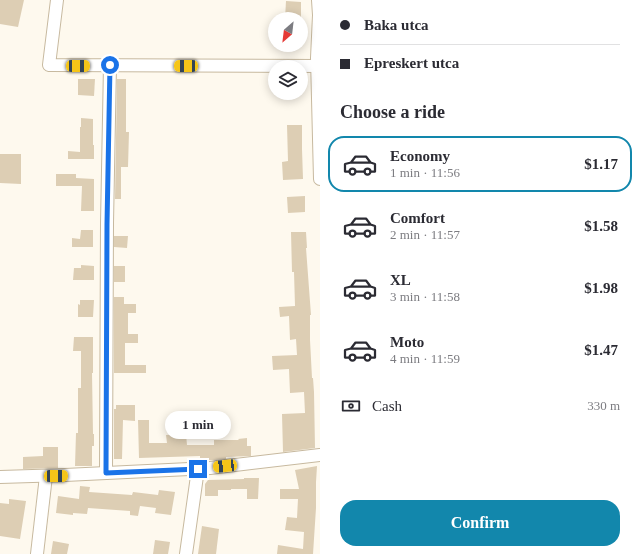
<!DOCTYPE html>
<meta charset="utf-8">
<style>
body{margin:0;font-family:Georgia,serif;background:#f2f2f3;color:#2b2b33;height:100vh;display:flex;flex-direction:column;font-size:15px;white-space:nowrap}
*{box-sizing:border-box;margin:0}
p{font-size:13px;color:#7c7c81}
.icon{flex:none;width:22px;height:22px;fill:none;stroke:currentColor;stroke-width:2;stroke-linecap:round;stroke-linejoin:round}
.map{position:relative;flex:1;overflow:hidden}
.sheet{display:flex;flex-direction:column;background:#fff;width:320px}
.sheet>*{flex:none}
.top-card{display:grid;align-content:center;height:88px;padding:0 20px;background:#fff}
.needle{width:26px;rotate:208deg}
.tools{position:absolute;left:268px;top:12px;display:grid;gap:8px}
.tools a{display:grid;place-items:center;width:40px;height:40px;border-radius:50%;background:#fff;box-shadow:0 2px 10px #0003;font-size:20px}
.end{position:absolute;width:18px;height:18px;margin:-9px;border:5px solid #1a73e8;background:#fff;box-shadow:0 0 0 2px #fff}
.from{border-radius:50%}
.bubble{position:absolute;height:28px;border-radius:14px;background:#fff;box-shadow:0 2px 10px #0003;font-size:13px;font-weight:800;line-height:28px;text-align:center}
.car{position:absolute;width:12px;height:24px;margin:-12px -6px;border-radius:5px;box-shadow:0 0 3px 1px #0007;background:linear-gradient(#f5c518 24%,#345 0 40%,#f5c518 0 76%,#345 0 86%,#f5c518 0)}
.top-card b{display:flex;align-items:center;gap:14px;height:38px;font-size:15px}
.top-card b+b{border-top:1px solid #e1e1e2}
.top-card i{width:10px;height:10px;background:#2b2b33}
ul{padding:0;list-style:none}
li{display:flex;align-items:center;gap:12px;height:56px;margin:0 8px 6px;padding:0 12px;border:2px solid transparent;border-radius:16px}
li div{flex:1}
li b{display:block;font-size:15px}
li em{font-style:normal;font-weight:800}
li.selected{border-color:#1287ac}
li>.icon{width:36px;height:36px;stroke-width:1.5}
h2{padding:0 20px;font-size:18px;line-height:48px}
.pay{display:flex;align-items:center;gap:10px;height:44px;padding:0 20px;font-size:15px}
.pay p{margin-inline-start:auto}
.button{display:flex;gap:8px;margin-top:auto;padding:8px 20px}
.button a{flex:1;height:46px;border-radius:16px;background:#1287ac;color:#fff;font-size:16px;font-weight:800;line-height:46px;text-align:center}
main{display:flex;flex:1;min-height:0}
.map>svg:first-child{display:block}
.building{fill:#ddceb4}
.lines{fill:none;stroke-linecap:round;stroke-linejoin:round}
.minor-casing{stroke:#c7b99f;stroke-width:14}
.minor{stroke:#fff;stroke-width:12}
.route{stroke:#1a73e8;stroke-width:5}
</style>
<main>
<div class="map">
<svg width="320" height="554" viewBox="0 0 320 554">
<rect width="100%" height="100%" fill="#fef9ee"/>
<g class="building">
<polygon points="0,0 24,0 18,27 0,24"/>
<polygon points="286,1 301,2 301,19 285,19"/>
<polygon points="78,79 95,79 94,96 78,95"/>
<polygon points="117,79 126,79 126,132 129,132 128,167 121,167 121,199 115,199"/>
<polygon points="81,118 93,119 93,145 94,145 94,159 68,159 68,151 80,152 80,127 81,127"/>
<polygon points="287,125 302,125 302,149 303,179 283,180 282,162 288,161"/>
<polygon points="0,154 21,154 21,184 0,183"/>
<polygon points="56,174 76,174 76,178 94,179 94,211 81,211 82,186 56,186"/>
<polygon points="305,196 305,212 288,213 287,197"/>
<polygon points="81,230 93,230 93,247 72,247 72,238 80,239"/>
<polygon points="291,232 306,232 307,248 306,248 311,315 310,315 310,340 312,378 313,378 314,392 315,448 283,452 282,414 305,413 304,392 290,393 289,369 273,370 272,356 297,355 296,339 290,340 289,316 280,317 279,307 295,306 294,272 292,272"/>
<polygon points="114,236 128,236 127,248 114,247"/>
<polygon points="81,265 94,266 94,280 73,280 74,268 81,268"/>
<rect x="114" y="266" width="11" height="16"/>
<polygon points="114,297 124,297 124,304 136,304 136,313 128,313 128,334 138,334 138,343 125,343 125,365 146,365 146,373 114,373"/>
<polygon points="80,300 94,300 93,317 78,317 78,304 80,305"/>
<polygon points="74,337 93,337 93,373 92,373 93,434 94,434 94,446 92,446 92,466 75,466 76,433 78,433 78,388 81,388 81,351 73,351"/>
<polygon points="116,405 135,405 135,421 123,420 122,459 114,459 114,409 116,409"/>
<polygon points="138,420 149,420 149,443 167,443 166,435 186,434 187,445 214,445 214,440 239,440 238,439 247,438 247,446 251,446 251,456 226,457 226,459 214,460 200,460 200,456 139,458"/>
<polygon points="43,447 58,447 58,468 23,469 23,457 43,456"/>
<polygon points="317,466 316,482 316,508 313,554 277,554 278,545 303,549 304,532 285,530 287,517 297,518 298,499 280,499 280,489 299,489 295,470"/>
<polygon points="244,478 259,478 258,499 247,499 247,489 231,489 231,490 218,490 218,496 205,496 205,484 208,480 244,479"/>
<polygon points="80,486 90,487 89,492 132,495 133,492 158,495 159,490 175,492 171,515 155,513 156,508 140,506 138,516 130,515 130,511 88,508 87,514 73,513 73,515 56,513 58,496 79,499"/>
<polygon points="9,499 26,501 20,539 0,536 0,503 9,504"/>
<polygon points="202,526 219,529 216,554 198,554"/>
<polygon points="155,540 170,542 168,554 153,554"/>
<polygon points="53,541 69,544 67,554 51,554"/>
</g>
<g class="lines">
<defs>
<g id="minor">
<polyline points="57,0 49,65 320,66"/>
<polyline points="318,0 319,15 317,58 320,179"/>
<polyline points="106,473 107,223 110,65"/>
<polyline points="0,477 65,475 210,468 320,455"/>
<polyline points="37,554 46,476"/>
<polyline points="186,554 198,469"/>
</g>
</defs>
<use href="#minor" class="minor-casing"/>
<use href="#minor" class="minor"/>
</g>
<g class="lines">
<polyline class="route" points="110,65 107,224 106,473 198,469"/>
</g>
</svg>
<div class="tools">
<a><svg class="needle" viewBox="-14 -14 28 28"><path d="M0-13l5 13h-10z" fill="#e53935"/><path d="M0 13l5-13h-10z" fill="#7c7c81"/></svg></a>
<a><svg class="icon" aria-label="layers" viewBox="0 0 24 24"><path d="M12 4l9 5-9 5-9-5zM3 14l9 5 9-5"/></svg></a>
</div>
<i class="end from" style="left:110px;top:65px"></i>
<i class="end" style="left:198px;top:469px"></i>
<div class="bubble" style="left:165px;top:411px;width:66px">1 min</div>
<i class="car" style="left:78px;top:66px;rotate:90deg"></i>
<i class="car" style="left:186px;top:66px;rotate:270deg"></i>
<i class="car" style="left:225px;top:466px;rotate:264deg"></i>
<i class="car" style="left:56px;top:476px;rotate:89deg"></i>
</div>
<section class="sheet">
<div class="top-card">
<b><i class="from"></i>Baka utca</b>
<b><i></i>Epreskert utca</b>
</div>
<h2>Choose a ride</h2>
<ul>
<li class="selected"><svg class="icon" aria-label="car" viewBox="0 0 24 24"><path d="M5 17H2v-5l4-1 3-4h7l3 4 3 1v5h-3M9 17h6M6 11h13"/><circle cx="7" cy="17" r="2"/><circle cx="17" cy="17" r="2"/></svg><div><b>Economy</b><p>1 min · 11:56</p></div><em>$1.17</em></li>
<li><svg class="icon" aria-label="car" viewBox="0 0 24 24"><path d="M5 17H2v-5l4-1 3-4h7l3 4 3 1v5h-3M9 17h6M6 11h13"/><circle cx="7" cy="17" r="2"/><circle cx="17" cy="17" r="2"/></svg><div><b>Comfort</b><p>2 min · 11:57</p></div><em>$1.58</em></li>
<li><svg class="icon" aria-label="car" viewBox="0 0 24 24"><path d="M5 17H2v-5l4-1 3-4h7l3 4 3 1v5h-3M9 17h6M6 11h13"/><circle cx="7" cy="17" r="2"/><circle cx="17" cy="17" r="2"/></svg><div><b>XL</b><p>3 min · 11:58</p></div><em>$1.98</em></li>
<li><svg class="icon" aria-label="car" viewBox="0 0 24 24"><path d="M5 17H2v-5l4-1 3-4h7l3 4 3 1v5h-3M9 17h6M6 11h13"/><circle cx="7" cy="17" r="2"/><circle cx="17" cy="17" r="2"/></svg><div><b>Moto</b><p>4 min · 11:59</p></div><em>$1.47</em></li>
</ul>
<div class="pay"><svg class="icon" aria-label="cash" viewBox="0 0 24 24"><path d="M3 7h18v10H3z"/><circle cx="12" cy="12" r="2"/></svg>Cash<p>330 m</p></div>
<div class="button"><a>Confirm</a></div>
</section>
</main>
